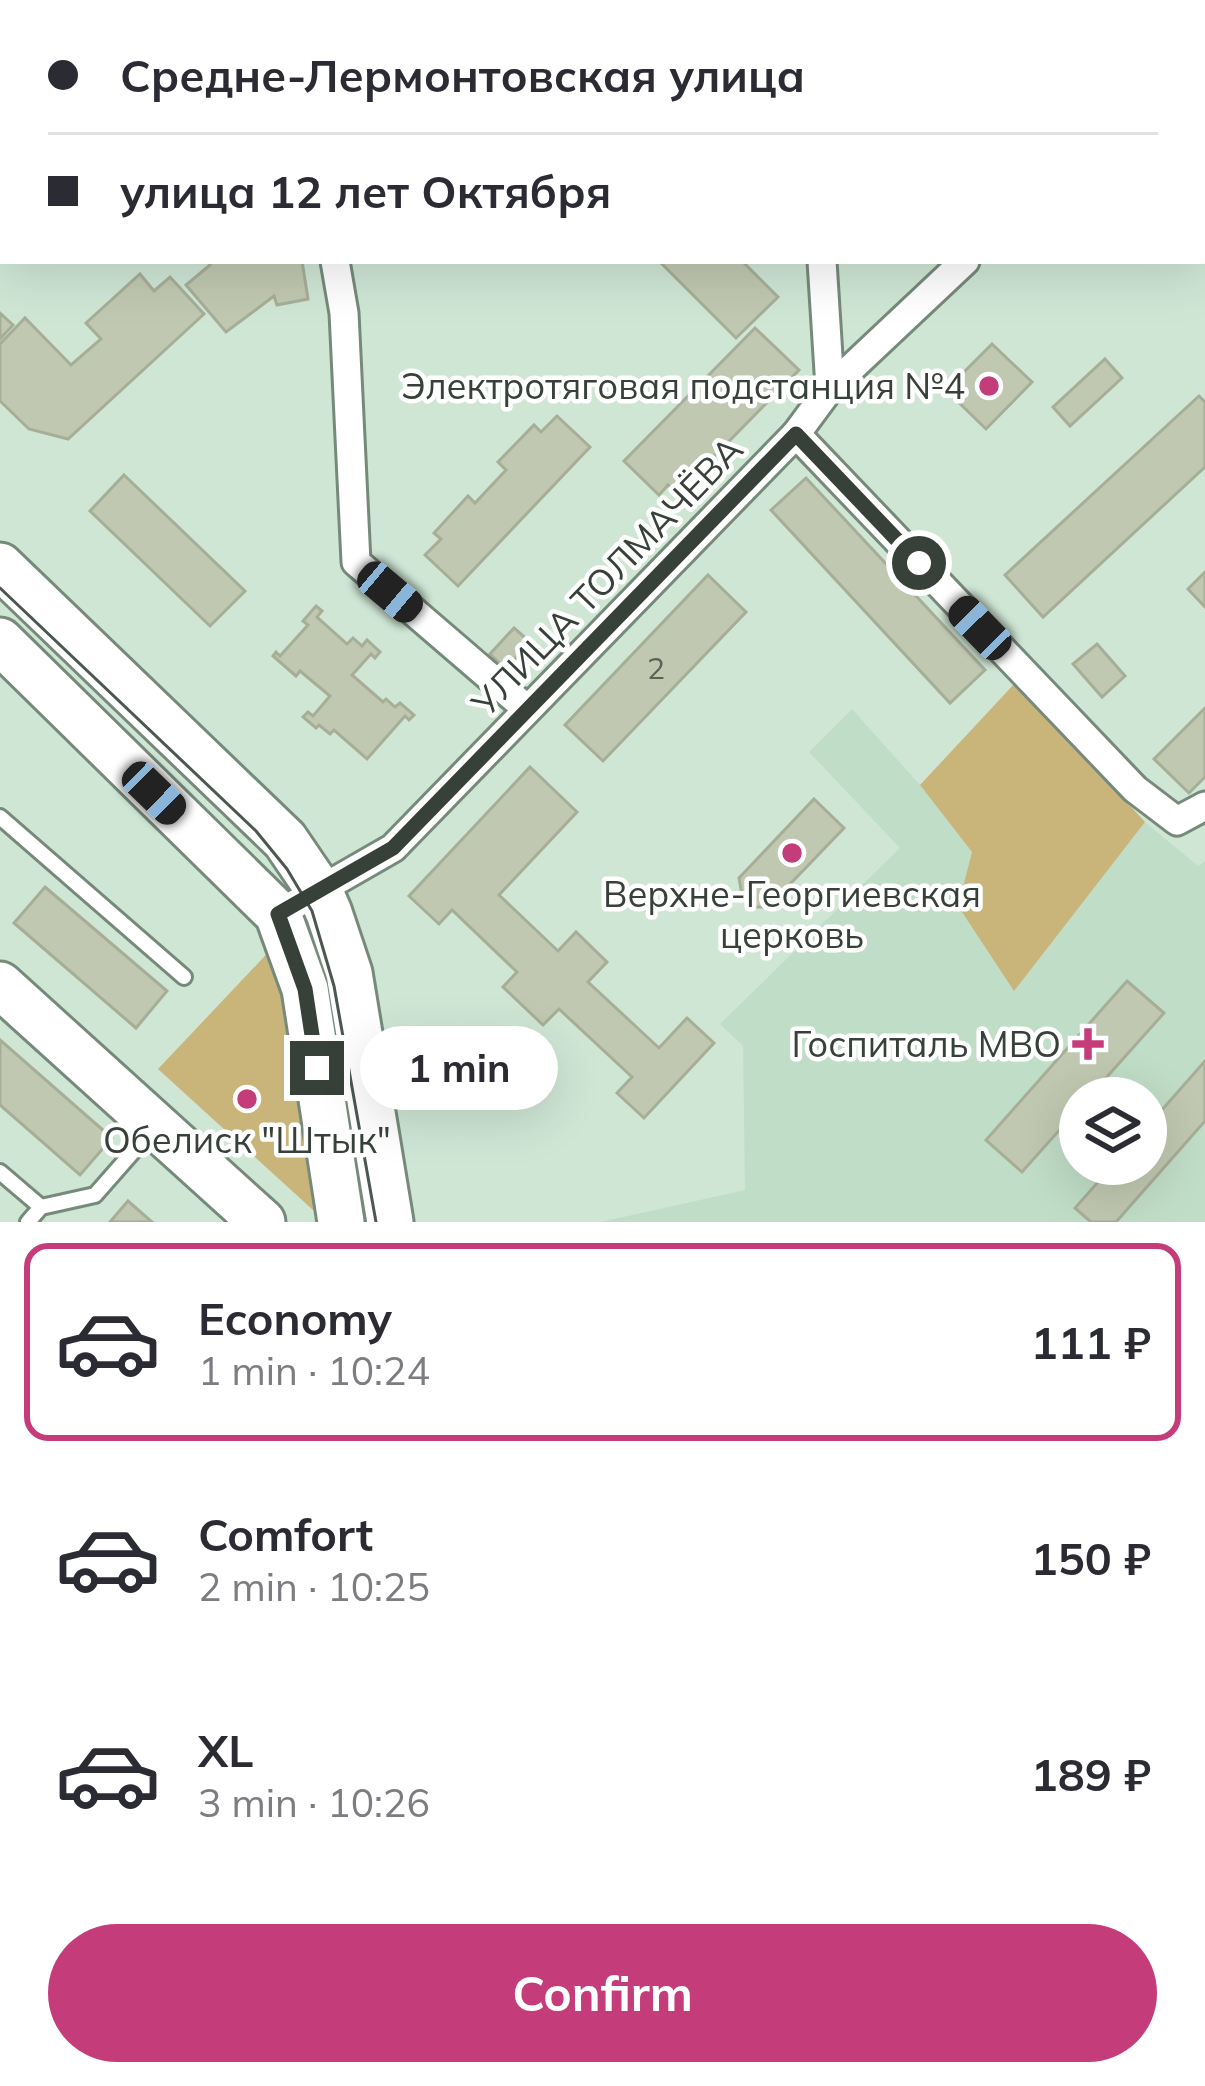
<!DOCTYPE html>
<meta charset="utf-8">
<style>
body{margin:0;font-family:Mulish,sans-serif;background:#f2f2f3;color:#2b2b33;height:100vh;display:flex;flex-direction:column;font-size:45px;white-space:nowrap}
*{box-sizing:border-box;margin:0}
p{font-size:39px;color:#7c7c81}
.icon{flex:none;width:66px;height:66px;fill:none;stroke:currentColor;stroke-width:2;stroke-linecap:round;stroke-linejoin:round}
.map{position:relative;height:1222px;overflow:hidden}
.details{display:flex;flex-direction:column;background:#fff;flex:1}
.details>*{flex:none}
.guide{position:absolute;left:0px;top:0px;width:1206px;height:264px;box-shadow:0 12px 48px #0002;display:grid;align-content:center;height:264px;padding:0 48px;background:#fff}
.controls{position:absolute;left:1059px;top:1077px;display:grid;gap:24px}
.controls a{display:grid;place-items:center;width:108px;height:108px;border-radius:50%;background:#fff;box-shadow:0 12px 48px #0002;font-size:60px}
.end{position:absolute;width:54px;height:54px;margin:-27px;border:15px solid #374039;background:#fff;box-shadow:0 0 0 6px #fff}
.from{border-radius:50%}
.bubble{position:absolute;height:84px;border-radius:42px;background:#fff;box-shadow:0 12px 48px #0002;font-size:39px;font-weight:700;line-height:84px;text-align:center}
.car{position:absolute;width:36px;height:72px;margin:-36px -18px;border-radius:15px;box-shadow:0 0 9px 3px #0007;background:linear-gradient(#222 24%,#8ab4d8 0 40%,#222 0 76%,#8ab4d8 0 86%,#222 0)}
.guide b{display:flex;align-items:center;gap:42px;height:114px;font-size:45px}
.guide b+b{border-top:3px solid #e1e1e2}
.guide i{width:30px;height:30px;background:#2b2b33}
ul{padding:21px 0 0;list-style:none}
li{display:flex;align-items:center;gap:36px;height:198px;margin:0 24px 18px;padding:0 24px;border:6px solid transparent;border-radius:24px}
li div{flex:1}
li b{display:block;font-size:45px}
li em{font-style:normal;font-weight:700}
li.current{border-color:#c43c79}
li>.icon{width:108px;height:108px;stroke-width:1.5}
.button{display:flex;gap:24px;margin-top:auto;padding:24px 48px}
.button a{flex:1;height:138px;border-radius:72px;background:#c43c79;color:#fff;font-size:48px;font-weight:700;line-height:138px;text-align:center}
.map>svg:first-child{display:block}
.built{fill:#c0ddc7;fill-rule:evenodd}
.green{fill:#c9b47a}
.building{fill:#c1c8b1;stroke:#a7ae98;stroke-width:3}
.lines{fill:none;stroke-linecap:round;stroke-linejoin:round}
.service-casing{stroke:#768a7b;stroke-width:20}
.minor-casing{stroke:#768a7b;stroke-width:33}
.primary-casing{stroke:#768a7b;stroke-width:51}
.service{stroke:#fff;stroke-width:14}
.minor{stroke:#fff;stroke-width:27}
.primary{stroke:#fff;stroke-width:45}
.tram{stroke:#4c574f;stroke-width:3}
.route{stroke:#374039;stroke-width:15}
.poi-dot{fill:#c43c79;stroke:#fff;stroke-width:4.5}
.labels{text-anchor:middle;stroke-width:9;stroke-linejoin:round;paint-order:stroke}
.number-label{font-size:30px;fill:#5a6257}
.poi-label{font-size:36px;fill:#374039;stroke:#fff;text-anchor:end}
.street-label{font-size:36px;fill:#374039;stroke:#fff}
</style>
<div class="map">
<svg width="1205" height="1222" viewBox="0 0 1205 1222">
<rect width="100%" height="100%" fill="#cfe6d5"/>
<path class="built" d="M852,709L920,785L972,852L958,906L1014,990L1145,822L1198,866L1205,861V1222H601L745,1190L743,1046L720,1024L900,848L809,752ZM1080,1098H1146V1164H1080Z"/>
<g class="green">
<polygon points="1016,682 1145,822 1014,991 958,906 972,852 920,785"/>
<polygon points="297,922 333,1205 313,1210 158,1069"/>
</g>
<g class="building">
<polygon points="0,0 35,0 38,3 3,3 3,68 0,70"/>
<rect x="201" y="0" width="73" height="3"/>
<polygon points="208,261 302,261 308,299 277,305 274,296 226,332 186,285 210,265"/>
<polygon points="659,261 742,261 778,297 736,338"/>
<polygon points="140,274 154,291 170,277 204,314 68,439 29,429 0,401 0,344 25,318 71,365 101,339 86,323"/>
<polygon points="0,313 13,325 0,339"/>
<polygon points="755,328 799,370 677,494 668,485 659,495 624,461"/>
<polygon points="992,344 1032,382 986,429 946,390"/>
<polygon points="1105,359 1122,378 1070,426 1053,407"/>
<polygon points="1199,396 1205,402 1205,467 1043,617 1005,575"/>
<polygon points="557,416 590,447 458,586 425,555 441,539 434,533 468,496 475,503 506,470 498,462 534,425 541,432"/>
<polygon points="124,475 245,591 210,626 90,511"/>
<polygon points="806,478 985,670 950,703 771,510"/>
<polygon points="1205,572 1205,607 1188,589"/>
<polygon points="708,575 746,612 603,761 565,725"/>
<polygon points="316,606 322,611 317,617 347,644 353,638 362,646 367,640 380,652 375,658 371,654 352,675 383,702 386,699 395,707 400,703 414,715 409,720 405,716 367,759 334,730 330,734 319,725 316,728 303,717 308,712 313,716 330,696 300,671 296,676 273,656 276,652 280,656 308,625 303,621"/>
<polygon points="514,628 530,642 506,669 490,654"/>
<polygon points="1097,644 1125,676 1102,697 1073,664"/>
<polygon points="1205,708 1205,777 1189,793 1154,759"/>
<polygon points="530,767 577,812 499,895 558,951 576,932 607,962 588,982 659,1048 687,1018 714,1043 644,1118 617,1093 632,1077 559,1009 543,1025 503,987 517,972 452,910 439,924 409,896"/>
<polygon points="814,799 844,828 768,907 756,907 742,895 739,878"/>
<polygon points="45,887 167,991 136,1028 14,923"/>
<polygon points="1127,981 1164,1013 1088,1098 1080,1098 1080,1107 1022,1172 986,1140"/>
<polygon points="0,1040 112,1138 80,1175 0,1105"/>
<polygon points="1205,1061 1205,1121 1116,1222 1091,1222 1075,1208 1114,1164 1146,1164 1146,1128"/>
<polygon points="128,1201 152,1222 110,1222"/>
</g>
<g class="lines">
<defs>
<g id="service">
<polyline points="946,3 949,0"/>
<polyline points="1203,165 1205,166"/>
<polyline points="0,817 184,977"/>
<polyline points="0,1172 41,1207"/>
<polyline points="28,1222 41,1207 95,1195 153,1129"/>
</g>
<g id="minor">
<polyline points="289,0 290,3"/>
<polyline points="803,0 803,3"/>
<polyline points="1203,35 1205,33"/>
<polyline points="335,261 344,313 356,562 527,709"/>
<polyline points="822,261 830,388"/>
<polyline points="796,434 1135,789 1177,821 1205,806"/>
<polyline points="278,914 393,848 796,434 830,388 965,261"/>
</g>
<g id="primary">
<polyline points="0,566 285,840 319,890 329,913 349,973 390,1222"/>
<polyline points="0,641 278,914 305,989 341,1222"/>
<polyline points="0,985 262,1222"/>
</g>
</defs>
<use href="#service" class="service-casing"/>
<use href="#minor" class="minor-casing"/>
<use href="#primary" class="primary-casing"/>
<use href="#service" class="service"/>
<use href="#minor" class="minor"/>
<use href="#primary" class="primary"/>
<polyline class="tram" points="0,588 256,831 287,869 312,911 334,986 376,1222"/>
</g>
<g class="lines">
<polyline class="route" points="317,1068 305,989 278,914 393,848 796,434 919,563"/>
</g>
<g class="poi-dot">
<circle cx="989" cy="386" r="12"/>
<circle cx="792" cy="853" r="12"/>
<path d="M1082 1026h12v12h12v12h-12v12h-12v-12h-12v-12h12z"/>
<circle cx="247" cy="1099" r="12"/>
</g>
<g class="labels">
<g class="number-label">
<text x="656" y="679">2</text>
</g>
<g class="poi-label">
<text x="965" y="399">Электротяговая подстанция №4</text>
<text x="792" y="907" text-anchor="middle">Верхне-Георгиевская<tspan x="792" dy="41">церковь</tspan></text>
<text x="1061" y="1057">Госпиталь МВО</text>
<text x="247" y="1153" text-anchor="middle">Обелиск "Штык"</text>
</g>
<g class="street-label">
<text transform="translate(607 576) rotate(-46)" y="13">УЛИЦА ТОЛМАЧЁВА</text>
</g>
</g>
</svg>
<div class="controls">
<a><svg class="icon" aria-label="layers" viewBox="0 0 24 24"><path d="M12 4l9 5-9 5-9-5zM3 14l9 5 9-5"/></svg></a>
</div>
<i class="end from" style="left:919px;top:563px"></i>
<i class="end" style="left:317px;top:1068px"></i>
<div class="bubble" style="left:360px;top:1026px;width:198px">1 min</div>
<i class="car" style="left:390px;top:592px;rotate:130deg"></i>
<i class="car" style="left:980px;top:628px;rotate:316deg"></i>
<i class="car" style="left:154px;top:793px;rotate:134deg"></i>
<div class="guide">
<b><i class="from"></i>Средне-Лермонтовская улица</b>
<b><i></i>улица 12 лет Октября</b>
</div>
</div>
<section class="details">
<ul>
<li class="current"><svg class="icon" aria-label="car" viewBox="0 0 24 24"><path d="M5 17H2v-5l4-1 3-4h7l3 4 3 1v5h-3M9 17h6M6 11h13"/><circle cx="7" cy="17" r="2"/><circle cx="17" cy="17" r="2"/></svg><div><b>Economy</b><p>1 min · 10:24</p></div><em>111 ₽</em></li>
<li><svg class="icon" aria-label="car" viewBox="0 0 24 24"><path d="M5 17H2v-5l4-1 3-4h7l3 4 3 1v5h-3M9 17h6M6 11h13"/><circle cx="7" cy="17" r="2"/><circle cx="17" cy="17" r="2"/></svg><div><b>Comfort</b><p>2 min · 10:25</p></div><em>150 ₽</em></li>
<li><svg class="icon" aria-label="car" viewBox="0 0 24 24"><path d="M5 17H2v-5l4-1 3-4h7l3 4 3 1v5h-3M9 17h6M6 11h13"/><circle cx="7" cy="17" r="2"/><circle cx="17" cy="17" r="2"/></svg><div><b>XL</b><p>3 min · 10:26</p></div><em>189 ₽</em></li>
</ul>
<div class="button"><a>Confirm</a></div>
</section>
